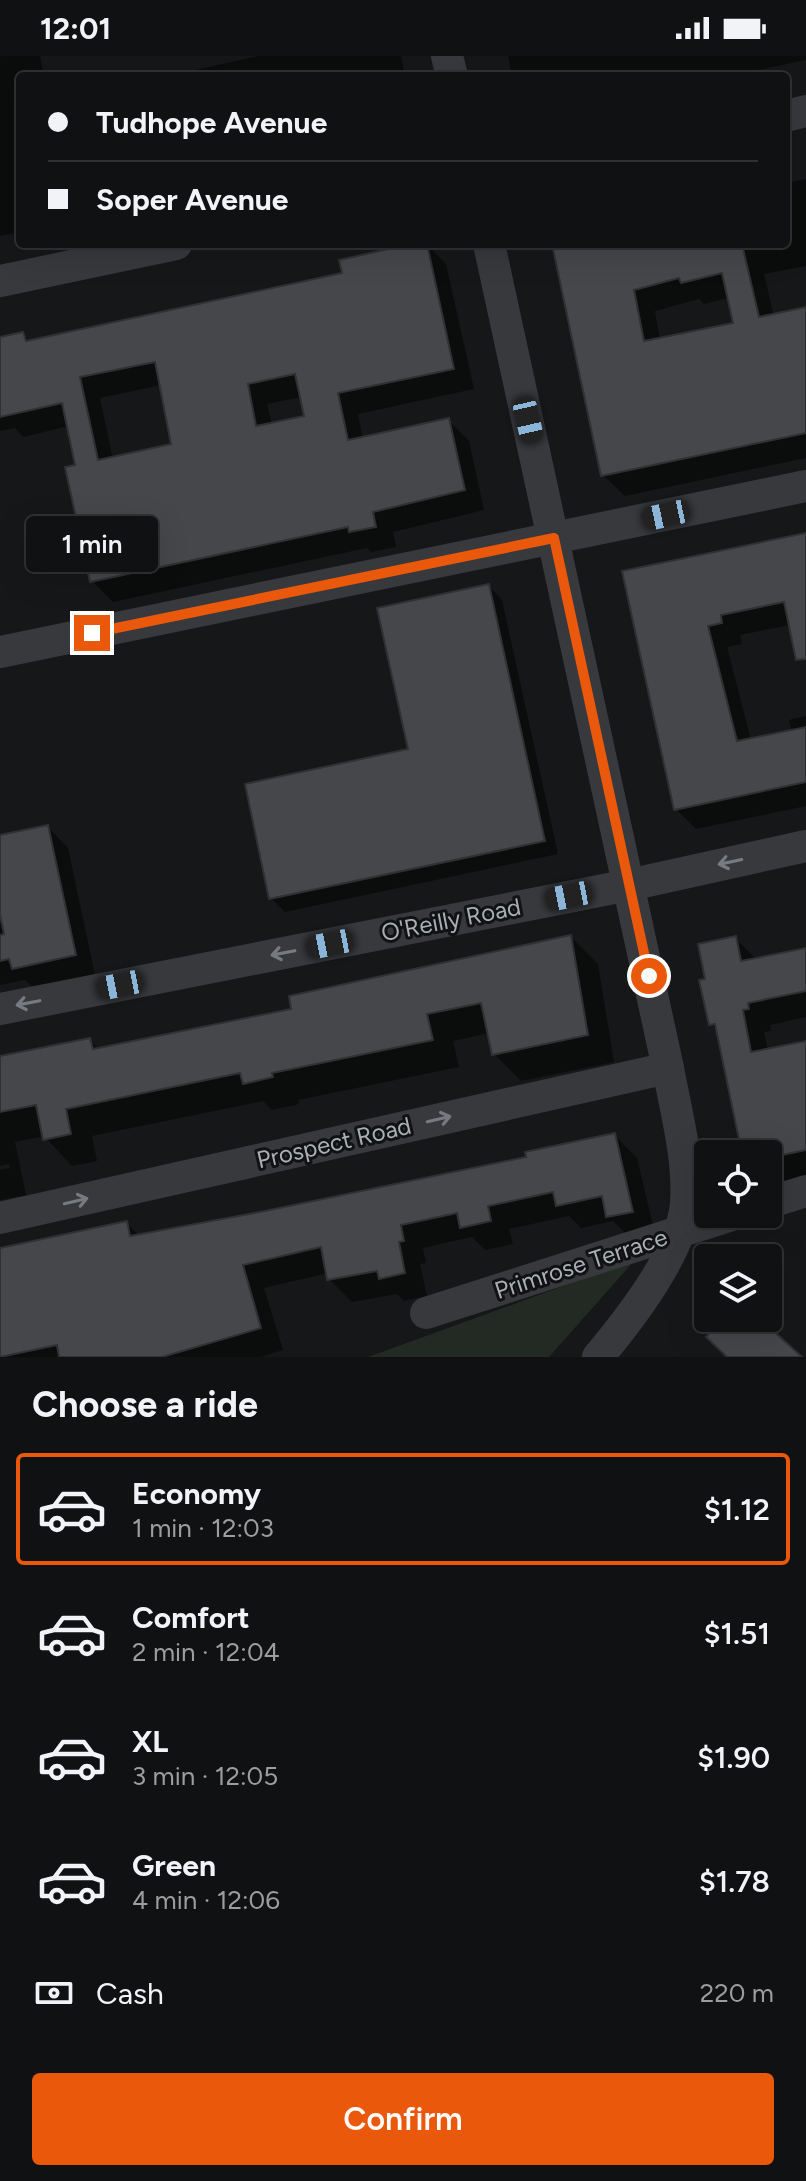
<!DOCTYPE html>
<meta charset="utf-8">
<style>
body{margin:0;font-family:Figtree,sans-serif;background:#191a1b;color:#f1f3f6;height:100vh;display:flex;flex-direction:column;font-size:30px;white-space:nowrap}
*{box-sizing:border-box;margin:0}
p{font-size:26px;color:#9c9d9f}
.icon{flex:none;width:44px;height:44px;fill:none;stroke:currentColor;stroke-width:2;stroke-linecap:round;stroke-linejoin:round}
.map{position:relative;height:1301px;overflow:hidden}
.side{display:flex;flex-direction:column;background:#101112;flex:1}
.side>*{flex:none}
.top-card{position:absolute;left:16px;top:16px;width:774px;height:176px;border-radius:8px;box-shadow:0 8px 32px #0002,0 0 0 2px #303132;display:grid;align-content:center;height:176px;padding:0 32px;background:#101112}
.buttons{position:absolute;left:694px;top:1084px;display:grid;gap:16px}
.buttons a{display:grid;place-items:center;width:88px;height:88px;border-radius:8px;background:#101112;box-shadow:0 8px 32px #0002,0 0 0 2px #303132;font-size:40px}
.end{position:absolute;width:36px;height:36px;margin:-18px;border:10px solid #ea580c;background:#fff;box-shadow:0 0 0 4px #fff}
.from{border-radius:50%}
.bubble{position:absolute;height:56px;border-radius:8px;background:#101112;box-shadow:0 8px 32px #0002,0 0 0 2px #303132;font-size:26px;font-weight:600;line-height:56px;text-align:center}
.car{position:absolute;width:24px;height:48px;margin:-24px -12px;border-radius:10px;box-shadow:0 0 6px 2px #0007;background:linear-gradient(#222 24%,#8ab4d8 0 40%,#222 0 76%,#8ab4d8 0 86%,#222 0)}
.top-card b{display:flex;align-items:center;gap:28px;height:76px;font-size:30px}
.top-card b+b{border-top:2px solid #303132}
.top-card i{width:20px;height:20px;background:#f1f3f6}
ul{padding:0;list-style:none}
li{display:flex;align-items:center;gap:24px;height:112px;margin:0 16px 12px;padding:0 16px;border:4px solid transparent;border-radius:8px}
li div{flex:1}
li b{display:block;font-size:30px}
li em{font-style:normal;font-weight:600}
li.active{border-color:#ea580c}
li>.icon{width:72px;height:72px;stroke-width:1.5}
h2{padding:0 32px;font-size:36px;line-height:96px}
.pay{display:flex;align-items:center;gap:20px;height:88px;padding:0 32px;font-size:30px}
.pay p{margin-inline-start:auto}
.primary-button{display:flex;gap:16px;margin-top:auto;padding:16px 32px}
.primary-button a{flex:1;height:92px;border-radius:8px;background:#ea580c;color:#fff;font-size:32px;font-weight:600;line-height:92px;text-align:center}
.status{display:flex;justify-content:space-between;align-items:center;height:56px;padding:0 40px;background:#101112;direction:ltr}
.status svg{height:22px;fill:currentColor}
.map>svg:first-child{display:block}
.green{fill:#232a23}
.shadow{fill:#0007;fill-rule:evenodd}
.building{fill:#46474a;stroke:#313134;stroke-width:2;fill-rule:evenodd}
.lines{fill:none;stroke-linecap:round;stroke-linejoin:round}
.minor{stroke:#38393d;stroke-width:32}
.oneway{stroke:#777a80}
.route{stroke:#ea580c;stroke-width:10}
.labels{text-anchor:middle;stroke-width:6;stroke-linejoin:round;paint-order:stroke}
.street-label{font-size:24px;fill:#aaafb6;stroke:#111213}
</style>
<div class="status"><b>12:01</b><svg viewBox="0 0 49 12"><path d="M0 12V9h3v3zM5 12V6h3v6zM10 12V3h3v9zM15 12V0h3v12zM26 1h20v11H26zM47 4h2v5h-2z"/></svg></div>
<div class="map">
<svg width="806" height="1301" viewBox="0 0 806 1301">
<rect width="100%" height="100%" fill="#161718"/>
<polygon class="green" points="635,1204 549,1301 368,1301"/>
<g class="shadow">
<polygon points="0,0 40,0 44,20 20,20 20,176 0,180"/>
<polygon points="258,0 401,0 405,20 169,20"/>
<polygon points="508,0 806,0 806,4 730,20 512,20"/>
<path d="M806,123V210L764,218L774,260L806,271V402L625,440L603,419L555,188H786V127ZM729,242L735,268L660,284L655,255L699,243L704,248Z"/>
<path d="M420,188H426L446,208L474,333L358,358L363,383L448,364L469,385L484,454L393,476L396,491L371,496L367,492L113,546L92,525L69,370L23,381L15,372L0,375V283L23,279L31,286L344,218ZM161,329L174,390L113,403L100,342ZM302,341L307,361L272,369L267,348Z"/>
<polygon points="806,479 806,593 790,569 740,579 742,588 727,591 751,684 792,676 789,664 806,660 806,750 696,773 676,753 625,517"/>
<polygon points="489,530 502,544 558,798 285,856 271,842 410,694"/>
<polygon points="48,771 68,792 95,919 34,932 25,924 0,929 0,781"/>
<polygon points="571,881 598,908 614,1006 521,1025 494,998 489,977 453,985 459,1011 298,1044 299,1048 272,1054 263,1045 92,1080 97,1105 72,1110 44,1080 15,1086 26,1139 0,1144 0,1114 10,1112 9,1108 0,1110 0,1002 90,984 99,993 294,954"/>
<polygon points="735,882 757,904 806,894 806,961 770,969 771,975 764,976 768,995 806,987 806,1120 768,1128 768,1098 744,1098 719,976 711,968 707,924"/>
<polygon points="614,1079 637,1102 655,1178 631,1183 613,1165 581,1172 569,1160 509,1173 513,1188 485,1194 472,1181 423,1192 426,1207 420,1208 427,1240 404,1245 397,1238 352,1246 329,1223 328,1217 264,1232 283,1294 261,1301 0,1301 0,1199 126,1167 140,1180 261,1158 529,1102"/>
</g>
<g class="building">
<path d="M411,188H427L454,313L338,337L348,384L449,362L465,434L373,456L376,471L349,476L348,471L90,526L65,411L75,409L62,347L0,361V281L23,276L26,285L342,217L339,204ZM155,306L171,388L98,404L80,321ZM295,318L304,360L256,370L248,328Z"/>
<path d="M552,188H742L759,261L806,251V377L601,420ZM722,217L733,267L644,285L634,234L679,222L681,227Z"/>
<polygon points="806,477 806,603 796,604 784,546 721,559 722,567 708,570 737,685 806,671 806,726 674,754 622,515"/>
<polygon points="489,528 545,785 269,843 245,728 408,693 377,552"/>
<polygon points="48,769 76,899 12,913 9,903 0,905 0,879 4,878 0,859 0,779"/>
<polygon points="571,879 588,979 492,999 481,947 427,958 433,984 272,1017 273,1021 243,1028 240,1017 66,1053 71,1078 43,1084 36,1049 0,1056 0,1000 90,982 93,993 291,953 289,940"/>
<polygon points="736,880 741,905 806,892 806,935 748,947 749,953 743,954 751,996 806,985 806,1094 768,1102 768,1098 742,1098 715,968 709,969 699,924 705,923 698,888"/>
<polygon points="615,1077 633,1156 606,1161 602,1140 556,1150 553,1136 488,1150 491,1165 460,1172 457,1157 401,1169 404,1185 399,1186 405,1217 379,1223 377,1215 327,1224 321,1191 243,1209 261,1272 162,1301 59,1301 57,1289 0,1301 0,1192 127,1165 130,1180 260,1156 526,1101 525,1096"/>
<polygon points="723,1262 759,1262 802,1301 727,1301 706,1281"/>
</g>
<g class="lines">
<g class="minor">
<polyline points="447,0 452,20"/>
<polyline points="786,60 806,55"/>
<path d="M489,188L668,1012C676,1056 689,1102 686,1147C682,1196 629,1264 598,1301"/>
<polyline points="0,225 176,188"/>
<polyline points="0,596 806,430"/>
<polyline points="0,953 629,829 806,790"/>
<polyline points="768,1147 806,1135"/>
<polyline points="0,1162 668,1012"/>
<polyline points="426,1257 735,1158"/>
</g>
</g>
<defs><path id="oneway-shaft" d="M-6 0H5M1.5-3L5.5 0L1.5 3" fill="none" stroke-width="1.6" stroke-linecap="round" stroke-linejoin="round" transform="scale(2)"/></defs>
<g class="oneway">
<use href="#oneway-shaft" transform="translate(730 806) rotate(168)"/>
<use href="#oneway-shaft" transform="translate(283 897) rotate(169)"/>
<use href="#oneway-shaft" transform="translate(28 947) rotate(169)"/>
<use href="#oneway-shaft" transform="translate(439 1063) rotate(-13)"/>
<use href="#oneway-shaft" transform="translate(76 1145) rotate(-13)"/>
</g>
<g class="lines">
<polyline class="route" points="92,577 554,482 649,920"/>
</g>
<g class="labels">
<g class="street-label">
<text transform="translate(451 864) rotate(-11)" y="8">O'Reilly Road</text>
<text transform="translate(334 1087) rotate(-13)" y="8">Prospect Road</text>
<text transform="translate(581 1208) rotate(-18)" y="8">Primrose Terrace</text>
</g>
</g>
</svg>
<div class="buttons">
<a><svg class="icon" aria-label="locate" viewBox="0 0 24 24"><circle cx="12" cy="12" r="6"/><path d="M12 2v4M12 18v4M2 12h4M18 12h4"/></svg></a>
<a><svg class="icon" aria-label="layers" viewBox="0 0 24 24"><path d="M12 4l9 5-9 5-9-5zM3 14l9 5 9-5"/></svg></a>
</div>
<i class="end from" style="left:649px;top:920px"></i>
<i class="end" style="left:92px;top:577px"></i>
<div class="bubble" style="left:26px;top:460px;width:132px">1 min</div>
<i class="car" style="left:528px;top:364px;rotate:167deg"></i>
<i class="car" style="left:666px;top:459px;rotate:258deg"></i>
<i class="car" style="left:569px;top:840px;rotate:259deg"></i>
<i class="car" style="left:330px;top:888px;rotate:259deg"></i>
<i class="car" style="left:120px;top:929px;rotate:259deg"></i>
<div class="top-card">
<b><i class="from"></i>Tudhope Avenue</b>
<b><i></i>Soper Avenue</b>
</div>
</div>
<section class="side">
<h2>Choose a ride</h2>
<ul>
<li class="active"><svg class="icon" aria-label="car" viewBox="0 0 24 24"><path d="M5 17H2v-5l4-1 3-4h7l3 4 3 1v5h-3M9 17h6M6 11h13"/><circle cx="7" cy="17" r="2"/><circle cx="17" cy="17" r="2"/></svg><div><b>Economy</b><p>1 min · 12:03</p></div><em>$1.12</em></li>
<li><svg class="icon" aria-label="car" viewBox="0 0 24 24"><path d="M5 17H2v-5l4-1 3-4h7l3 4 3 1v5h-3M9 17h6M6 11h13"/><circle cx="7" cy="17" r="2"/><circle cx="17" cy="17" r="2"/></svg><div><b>Comfort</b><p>2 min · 12:04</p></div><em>$1.51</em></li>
<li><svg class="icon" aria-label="car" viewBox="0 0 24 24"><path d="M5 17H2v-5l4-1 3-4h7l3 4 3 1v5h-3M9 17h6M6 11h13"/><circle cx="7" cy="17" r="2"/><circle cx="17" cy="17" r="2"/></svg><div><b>XL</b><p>3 min · 12:05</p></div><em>$1.90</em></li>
<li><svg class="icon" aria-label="car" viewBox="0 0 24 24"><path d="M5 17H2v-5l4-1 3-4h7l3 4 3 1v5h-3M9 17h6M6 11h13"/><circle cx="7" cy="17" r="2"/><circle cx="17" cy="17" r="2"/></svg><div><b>Green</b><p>4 min · 12:06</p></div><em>$1.78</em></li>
</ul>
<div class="pay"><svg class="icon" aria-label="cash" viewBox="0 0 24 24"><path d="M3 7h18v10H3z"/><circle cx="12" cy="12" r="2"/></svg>Cash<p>220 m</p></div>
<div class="primary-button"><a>Confirm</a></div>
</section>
